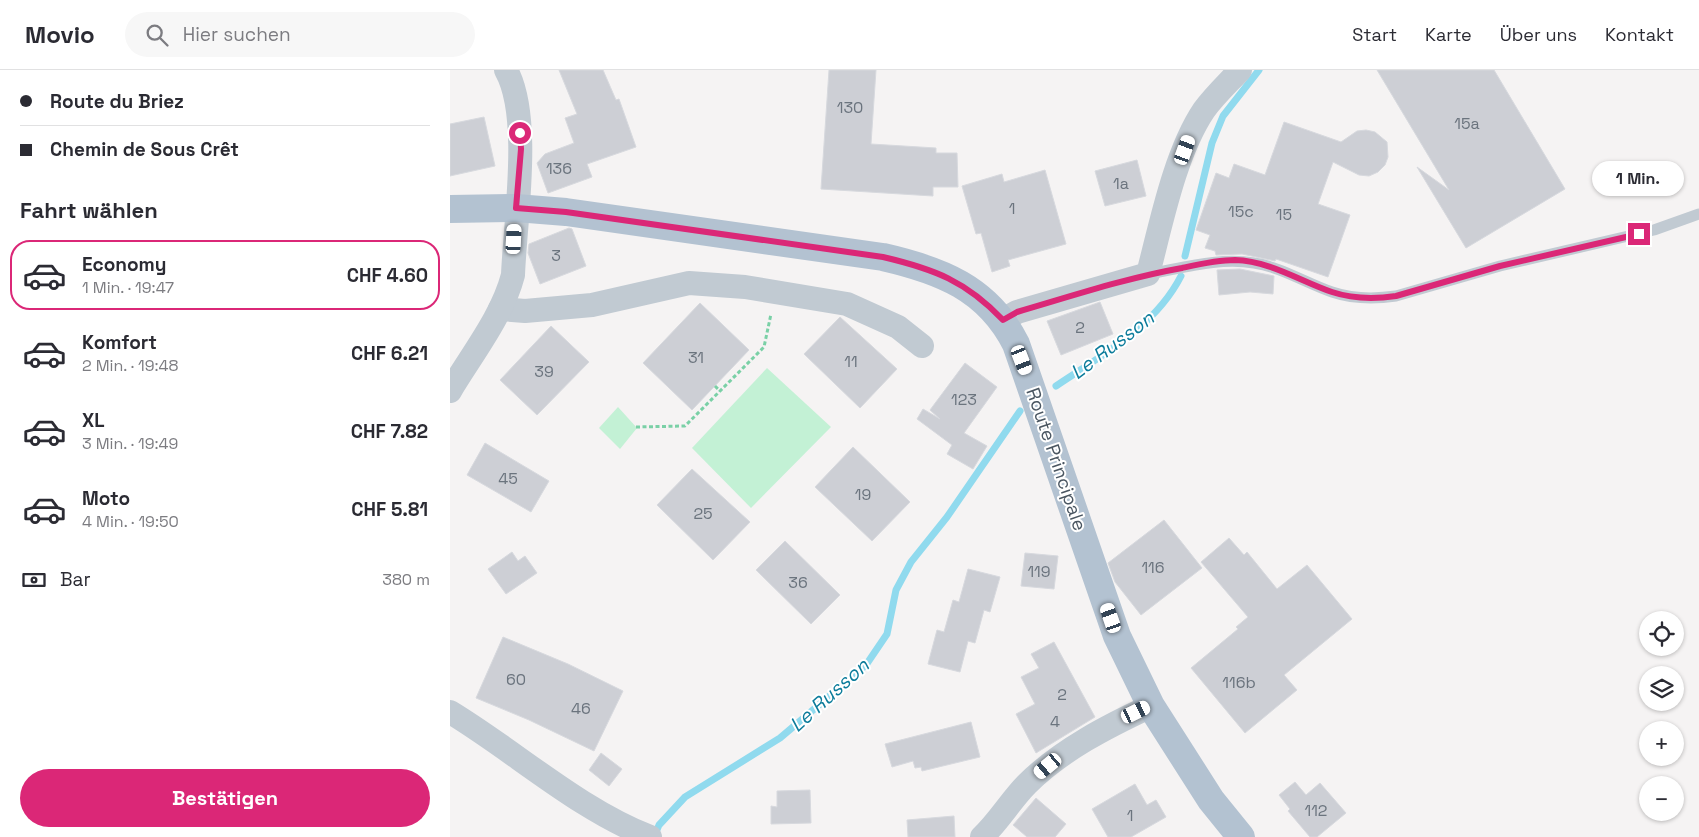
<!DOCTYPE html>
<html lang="de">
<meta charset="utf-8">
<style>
body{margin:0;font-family:"Space Grotesk",sans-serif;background:#f7f7f7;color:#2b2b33;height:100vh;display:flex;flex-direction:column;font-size:19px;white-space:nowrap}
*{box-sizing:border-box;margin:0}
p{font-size:16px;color:#7c7c81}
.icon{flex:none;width:28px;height:28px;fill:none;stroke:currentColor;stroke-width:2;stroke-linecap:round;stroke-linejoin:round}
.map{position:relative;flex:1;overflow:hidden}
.panel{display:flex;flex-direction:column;background:#fff;width:450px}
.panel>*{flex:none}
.banner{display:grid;align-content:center;height:110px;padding:0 20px;background:#fff}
.tools{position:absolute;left:1189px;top:541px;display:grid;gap:10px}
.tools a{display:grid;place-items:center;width:45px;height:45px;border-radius:50%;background:#fff;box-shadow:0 1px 4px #0004;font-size:25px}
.end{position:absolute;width:22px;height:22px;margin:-11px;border:6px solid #db2777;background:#fff;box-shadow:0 0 0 2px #fff}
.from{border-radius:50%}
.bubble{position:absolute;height:35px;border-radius:18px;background:#fff;box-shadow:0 1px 4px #0004;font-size:16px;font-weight:600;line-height:35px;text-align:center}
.car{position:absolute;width:15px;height:30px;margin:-15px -8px;border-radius:6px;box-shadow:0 0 4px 1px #0007;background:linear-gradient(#fff 24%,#345 0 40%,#fff 0 76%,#345 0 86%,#fff 0)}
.banner b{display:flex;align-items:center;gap:18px;height:48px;font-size:19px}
.banner b+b{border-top:1px solid #e1e1e2}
.banner i{width:12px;height:12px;background:#2b2b33}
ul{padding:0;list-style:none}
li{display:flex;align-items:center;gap:15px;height:70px;margin:0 10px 8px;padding:0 10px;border:2px solid transparent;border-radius:20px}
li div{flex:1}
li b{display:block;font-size:19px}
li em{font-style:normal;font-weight:600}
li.active{border-color:#db2777}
li>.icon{width:45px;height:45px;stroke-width:1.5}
h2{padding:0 20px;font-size:22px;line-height:60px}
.pay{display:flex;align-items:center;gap:12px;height:55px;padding:0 20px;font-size:19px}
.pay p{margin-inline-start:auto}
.action{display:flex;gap:10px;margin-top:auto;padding:10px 20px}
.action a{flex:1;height:58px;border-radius:30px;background:#db2777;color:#fff;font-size:20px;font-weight:600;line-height:58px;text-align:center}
header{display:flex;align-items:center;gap:30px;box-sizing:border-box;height:70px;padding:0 25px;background:#fff;border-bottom:1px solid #e1e1e2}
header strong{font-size:24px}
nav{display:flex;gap:28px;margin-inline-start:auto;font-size:18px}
.search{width:350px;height:45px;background:#f7f7f7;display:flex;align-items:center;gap:12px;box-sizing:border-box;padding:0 18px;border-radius:28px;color:#7c7c81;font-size:19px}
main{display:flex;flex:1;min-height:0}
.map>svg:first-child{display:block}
.green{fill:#c3f1d5}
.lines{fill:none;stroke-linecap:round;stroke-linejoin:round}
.stream{stroke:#90daee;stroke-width:7}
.building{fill:#cdcfd5;stroke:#d7d9de}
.path{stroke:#7ad0a6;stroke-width:3;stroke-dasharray:4 2.5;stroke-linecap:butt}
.service{stroke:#c1cad2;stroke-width:11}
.minor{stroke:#c1cad2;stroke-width:24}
.primary{stroke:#b3c2d1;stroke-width:28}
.route{stroke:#db2777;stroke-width:6}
.labels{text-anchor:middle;stroke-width:4;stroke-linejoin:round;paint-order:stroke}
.number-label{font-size:16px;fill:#6b747e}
.street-label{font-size:19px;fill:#4a5661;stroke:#fff}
.water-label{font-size:20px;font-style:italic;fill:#0c7c9b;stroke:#fff}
</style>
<header>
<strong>Movio</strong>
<div class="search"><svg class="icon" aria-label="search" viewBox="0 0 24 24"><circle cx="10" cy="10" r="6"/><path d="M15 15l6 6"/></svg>Hier suchen</div>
<nav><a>Start</a><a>Karte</a><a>Über uns</a><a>Kontakt</a></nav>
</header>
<main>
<section class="panel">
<div class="banner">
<b><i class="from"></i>Route du Briez</b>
<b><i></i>Chemin de Sous Crêt</b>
</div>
<h2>Fahrt wählen</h2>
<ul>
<li class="active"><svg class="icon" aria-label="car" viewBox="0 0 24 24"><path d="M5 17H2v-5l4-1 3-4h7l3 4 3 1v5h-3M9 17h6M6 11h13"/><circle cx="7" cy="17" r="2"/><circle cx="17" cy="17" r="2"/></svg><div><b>Economy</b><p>1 Min. · 19:47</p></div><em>CHF 4.60</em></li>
<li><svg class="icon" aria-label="car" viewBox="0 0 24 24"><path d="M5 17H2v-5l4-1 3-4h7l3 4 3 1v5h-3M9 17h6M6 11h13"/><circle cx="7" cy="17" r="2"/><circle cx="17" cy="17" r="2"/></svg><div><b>Komfort</b><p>2 Min. · 19:48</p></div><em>CHF 6.21</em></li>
<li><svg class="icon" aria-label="car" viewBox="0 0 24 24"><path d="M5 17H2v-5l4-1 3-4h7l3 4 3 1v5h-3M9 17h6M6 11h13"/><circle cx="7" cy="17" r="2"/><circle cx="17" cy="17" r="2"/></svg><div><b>XL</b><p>3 Min. · 19:49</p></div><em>CHF 7.82</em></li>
<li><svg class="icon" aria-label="car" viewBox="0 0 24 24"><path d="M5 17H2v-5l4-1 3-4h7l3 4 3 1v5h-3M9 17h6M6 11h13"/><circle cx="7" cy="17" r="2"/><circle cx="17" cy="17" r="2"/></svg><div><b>Moto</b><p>4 Min. · 19:50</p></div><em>CHF 5.81</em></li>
</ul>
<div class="pay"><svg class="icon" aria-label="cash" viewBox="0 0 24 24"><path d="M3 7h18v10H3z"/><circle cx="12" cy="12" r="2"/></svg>Bar<p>380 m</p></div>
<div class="action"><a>Bestätigen</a></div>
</section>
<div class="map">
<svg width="1249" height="767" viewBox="0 0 1249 767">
<rect width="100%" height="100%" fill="#f5f3f3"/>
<g class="green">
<polygon points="317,298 381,357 301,438 242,378"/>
<polygon points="168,337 187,358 170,379 149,358"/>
</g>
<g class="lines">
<g class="stream">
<polyline points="735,186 762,73 773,46 809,0"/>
<path d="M606,316C652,285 705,257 731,206"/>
<polyline points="204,767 209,755 235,727 330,668 416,595 437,564 446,520 461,492 497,447 570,341"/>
</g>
</g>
<g class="building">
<polygon points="109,0 153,0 166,30 169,29 186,77 137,94 142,107 98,123 87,93 95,84 124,73 115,48 127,44"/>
<polygon points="379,0 426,0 421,74 486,78 486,83 507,83 508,117 483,117 483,126 371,119"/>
<polygon points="927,0 1044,0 1115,119 1016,178 967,97 999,120"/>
<polygon points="34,47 45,96 0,106 0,54"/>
<polygon points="834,52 891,72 907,61 916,60 925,62 937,72 938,87 935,95 928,102 919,106 909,105 883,92 868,134 900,145 878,207 826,189 825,191 792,184 766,185 765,181 755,178 760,165 746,160 766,103 779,108 784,94 815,105"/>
<polygon points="687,90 696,126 655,136 645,101"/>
<polygon points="595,100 616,174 558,190 560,196 542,202 531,163 526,164 512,116 552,104 554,112"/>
<polygon points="119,158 122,159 136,196 90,214 78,183 79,174"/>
<polygon points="790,199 824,206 823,224 800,222 769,225 767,200"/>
<polygon points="650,232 663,264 611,285 597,251"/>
<polygon points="250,233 299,280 242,340 193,293"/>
<polygon points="390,247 447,299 410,338 354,284"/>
<polygon points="101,256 139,292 87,345 50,310"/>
<polygon points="515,293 547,317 514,363 537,376 523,399 497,384 502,375 467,349 473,339 490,349 480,340"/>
<polygon points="35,373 99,411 81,442 17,405"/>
<polygon points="403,377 460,432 422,471 365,417"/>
<polygon points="242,399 300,452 263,490 207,435"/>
<polygon points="714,450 752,498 691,545 665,512 658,493"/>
<polygon points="779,468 794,485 797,482 827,519 857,495 902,549 834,605 847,620 795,663 741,598 788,559 786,557 798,547 751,492"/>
<polygon points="335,471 390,525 361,554 306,500"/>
<polygon points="62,482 68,491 75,486 87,503 56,524 38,499"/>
<polygon points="575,483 608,486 604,519 571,516"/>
<polygon points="518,499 550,507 540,542 534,540 525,573 518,571 510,602 478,594 487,560 494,562 503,530 509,532"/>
<polygon points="53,567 118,594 173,621 144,681 79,650 26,628"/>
<polygon points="604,572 645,647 586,683 566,644 585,634 571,607 589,598 581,584"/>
<polygon points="521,652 530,687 472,701 471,697 465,698 463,691 442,697 435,674"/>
<polygon points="151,683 172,699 159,716 139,700"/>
<polygon points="845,712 856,725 870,713 896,743 867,767 860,767 838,741 840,739 829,725"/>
<polygon points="685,714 697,735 706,730 716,747 681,767 658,767 642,739"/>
<polygon points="360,720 361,753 321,754 321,736 327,737 327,721"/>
<polygon points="586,728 616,754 605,767 577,767 563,755"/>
<polygon points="504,746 505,767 458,767 457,750"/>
</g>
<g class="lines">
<g class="path">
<polyline points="265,316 270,321"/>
<polyline points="186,357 235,356 314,277 321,244"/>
</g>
<path class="service" d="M698,204C733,198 769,187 804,193C831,197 856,213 882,222C903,229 925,229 946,226L1050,196L1204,160L1249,144"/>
<g class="minor">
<polyline points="50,239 75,241 142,235 239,213 295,217 397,234 448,257 472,276"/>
<path d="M553,250L567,242L698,204C711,154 725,83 754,40C764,26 778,13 790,0"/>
<path d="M0,321C22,284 52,247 63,205C65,151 82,46 56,0"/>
<path d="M0,642C66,682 128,739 200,767"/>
<path d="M532,767C549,751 561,730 577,714C611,680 658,656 701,636"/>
</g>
<path class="primary" d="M0,139L66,138L116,142L433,187C490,200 538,218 566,274L667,566L701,636L761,730L791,767"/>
</g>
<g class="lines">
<path class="route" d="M70,63L71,79L66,138L116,142L433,187C484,199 516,211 553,250L567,242C622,226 676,208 732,198C750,194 767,190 785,190C820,191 850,211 882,222C903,229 925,229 946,226L1050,196L1189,164"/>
</g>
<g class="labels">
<g class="number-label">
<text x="400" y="43">130</text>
<text x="1017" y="59">15a</text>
<text x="109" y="104">136</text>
<text x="671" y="119">1a</text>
<text x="562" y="144">1</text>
<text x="791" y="147">15c</text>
<text x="834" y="150">15</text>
<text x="106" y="191">3</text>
<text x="630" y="263">2</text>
<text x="246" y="293">31</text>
<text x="401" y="297">11</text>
<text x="94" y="307">39</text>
<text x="514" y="335">123</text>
<text x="58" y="414">45</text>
<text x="413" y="430">19</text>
<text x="253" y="449">25</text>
<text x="703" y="503">116</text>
<text x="589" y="507">119</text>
<text x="348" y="518">36</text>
<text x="66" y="615">60</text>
<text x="789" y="618">116b</text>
<text x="612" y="630">2</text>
<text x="131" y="644">46</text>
<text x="605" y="657">4</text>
<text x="866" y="746">112</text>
<text x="680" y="751">1</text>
</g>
<g class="street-label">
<text transform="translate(607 389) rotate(71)" y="7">Route Principale</text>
</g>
<g class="water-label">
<text transform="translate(662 275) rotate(-37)" y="7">Le Russon</text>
<text transform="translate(379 625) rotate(-42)" y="7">Le Russon</text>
</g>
</g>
</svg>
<div class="tools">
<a><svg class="icon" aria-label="locate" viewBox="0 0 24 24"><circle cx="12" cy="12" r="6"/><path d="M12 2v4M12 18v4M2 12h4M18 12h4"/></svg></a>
<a><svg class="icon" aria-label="layers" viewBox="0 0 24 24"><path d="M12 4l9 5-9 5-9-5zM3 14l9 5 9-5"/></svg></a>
<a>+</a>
<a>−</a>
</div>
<i class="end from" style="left:70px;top:63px"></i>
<i class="end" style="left:1189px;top:164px"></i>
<div class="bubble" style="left:1142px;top:91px;width:92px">1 Min.</div>
<i class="car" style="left:735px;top:80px;rotate:20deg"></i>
<i class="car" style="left:64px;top:169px;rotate:3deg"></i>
<i class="car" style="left:572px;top:290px;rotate:159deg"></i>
<i class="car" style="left:661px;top:548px;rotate:341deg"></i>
<i class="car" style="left:686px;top:642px;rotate:64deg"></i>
<i class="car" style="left:598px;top:696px;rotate:230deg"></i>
</div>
</main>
